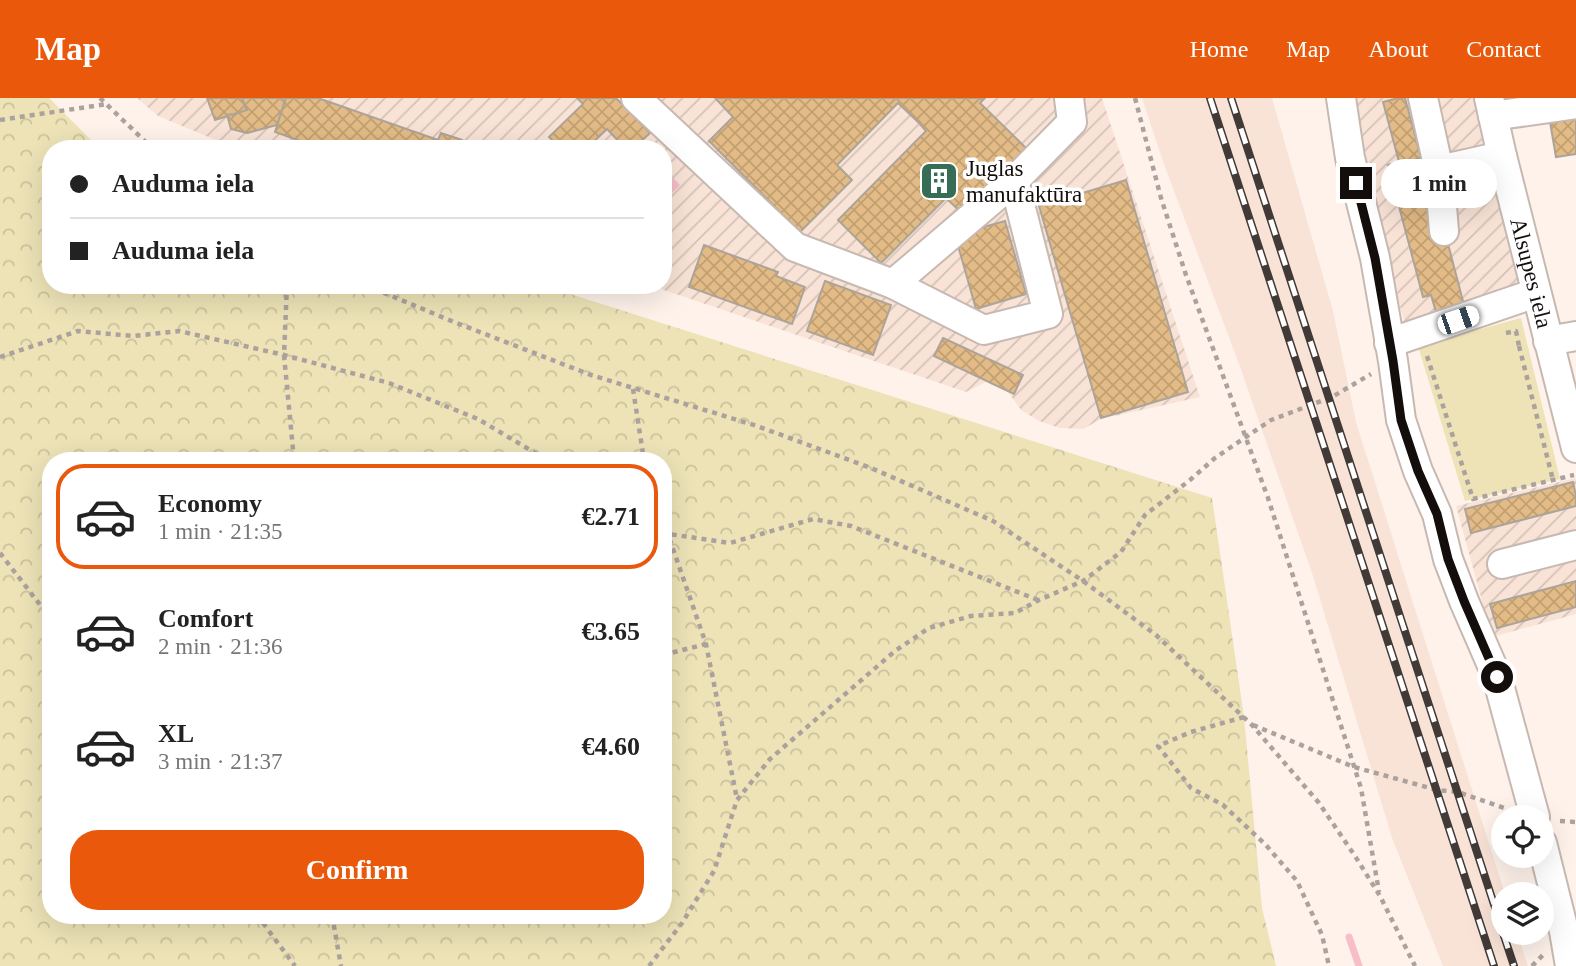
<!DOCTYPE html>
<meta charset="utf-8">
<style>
body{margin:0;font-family:Georgia,serif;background:#f6f6f6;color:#222;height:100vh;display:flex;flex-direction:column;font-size:26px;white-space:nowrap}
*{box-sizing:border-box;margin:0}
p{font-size:23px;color:#767676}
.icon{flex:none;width:38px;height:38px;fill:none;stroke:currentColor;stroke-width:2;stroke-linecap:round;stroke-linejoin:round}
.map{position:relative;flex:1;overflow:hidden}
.panel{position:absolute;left:42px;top:354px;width:630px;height:472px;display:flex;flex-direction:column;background:#fff;border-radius:28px;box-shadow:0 7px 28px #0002}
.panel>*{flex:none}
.banner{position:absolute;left:42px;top:42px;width:630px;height:154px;border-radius:28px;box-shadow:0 7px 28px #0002;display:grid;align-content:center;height:154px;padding:0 28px;background:#fff}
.fabs{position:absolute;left:1491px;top:707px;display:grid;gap:14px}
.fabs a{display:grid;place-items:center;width:63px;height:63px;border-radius:50%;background:#fff;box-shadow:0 7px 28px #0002;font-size:35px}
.end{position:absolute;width:32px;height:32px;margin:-16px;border:9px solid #130e0c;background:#fff;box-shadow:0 0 0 4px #fff}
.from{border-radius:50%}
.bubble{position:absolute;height:49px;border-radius:24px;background:#fff;box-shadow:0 7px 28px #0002;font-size:23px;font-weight:700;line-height:49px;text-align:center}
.car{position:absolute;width:21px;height:42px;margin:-21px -10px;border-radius:9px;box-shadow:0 0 5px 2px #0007;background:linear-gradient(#fff 24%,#345 0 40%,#fff 0 76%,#345 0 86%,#fff 0)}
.banner b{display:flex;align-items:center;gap:24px;height:66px;font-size:26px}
.banner b+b{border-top:2px solid #e0e0e0}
.banner i{width:18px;height:18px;background:#222}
ul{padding:12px 0 0;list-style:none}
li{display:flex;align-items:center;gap:21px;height:105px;margin:0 14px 10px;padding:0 14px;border:4px solid transparent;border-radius:28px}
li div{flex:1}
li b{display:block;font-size:26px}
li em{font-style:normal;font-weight:700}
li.current{border-color:#ea580c}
li>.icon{width:63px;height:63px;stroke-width:1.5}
.action{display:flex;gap:14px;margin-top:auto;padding:14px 28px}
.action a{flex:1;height:80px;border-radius:28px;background:#ea580c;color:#fff;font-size:28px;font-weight:700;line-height:80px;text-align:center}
header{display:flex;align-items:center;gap:42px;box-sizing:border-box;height:98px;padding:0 35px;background:#ea580c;color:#fff}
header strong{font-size:33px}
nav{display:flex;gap:38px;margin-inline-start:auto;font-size:24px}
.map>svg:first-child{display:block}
.built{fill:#f9e3d7}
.industrial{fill:url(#industrial-furrows)}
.forest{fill:url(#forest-crowns);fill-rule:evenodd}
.green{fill:#ede3b7}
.water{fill:#f7bec8}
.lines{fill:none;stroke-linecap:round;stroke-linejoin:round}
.stream{stroke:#f7bec8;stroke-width:7}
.building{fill:url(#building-cross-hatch);stroke:#ada499;stroke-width:2}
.minor-casing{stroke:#c7b9b1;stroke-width:32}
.path{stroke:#aca29d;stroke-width:4.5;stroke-dasharray:5 5;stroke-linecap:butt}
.minor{stroke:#fff;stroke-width:28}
.rail-casing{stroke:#413a37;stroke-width:8}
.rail{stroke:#fff;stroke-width:5;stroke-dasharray:16;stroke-linecap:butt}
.route{stroke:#130e0c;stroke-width:9}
.labels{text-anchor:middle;stroke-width:7;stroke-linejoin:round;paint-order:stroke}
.poi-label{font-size:23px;fill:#130e0c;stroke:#fff;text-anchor:start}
.street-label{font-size:23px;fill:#130e0c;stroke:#fff}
</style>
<header>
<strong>Map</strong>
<nav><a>Home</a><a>Map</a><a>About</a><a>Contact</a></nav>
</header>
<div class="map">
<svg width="1576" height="868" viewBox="0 0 1576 868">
<defs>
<pattern id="industrial-furrows" width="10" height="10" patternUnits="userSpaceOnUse" patternTransform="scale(1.75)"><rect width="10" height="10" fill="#f9e3d7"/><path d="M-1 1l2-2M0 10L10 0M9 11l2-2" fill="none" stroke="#d5c2b7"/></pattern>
<pattern id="forest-crowns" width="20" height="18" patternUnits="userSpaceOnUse" patternTransform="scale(1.75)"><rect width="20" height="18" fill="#ede3b7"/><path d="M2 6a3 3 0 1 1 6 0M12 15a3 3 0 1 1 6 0" fill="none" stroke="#cac29c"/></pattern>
<pattern id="building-cross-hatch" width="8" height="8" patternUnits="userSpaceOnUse" patternTransform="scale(1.75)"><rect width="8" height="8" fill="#e3bb86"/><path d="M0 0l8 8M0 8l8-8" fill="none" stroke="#c2a072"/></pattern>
</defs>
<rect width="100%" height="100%" fill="#fef2eb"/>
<polygon class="built" points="1142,0 1272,0 1333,213 1356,324 1505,796 1503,796 1503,835 1517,835 1528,868 1443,868 1392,740 1313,478 1239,266 1162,61"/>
<g class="industrial">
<polygon points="137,0 1102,0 1200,299 1101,321 1083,331 1060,330 1039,323 1021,312 1008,294 986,284 966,294 649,187 663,187 663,51 244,51 211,40 158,18"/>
<polygon points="1339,0 1491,0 1541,206 1410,243"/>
<polygon points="1576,380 1576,516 1492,539 1456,408"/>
</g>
<path class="forest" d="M0,0H49L95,46L111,51H51V187H542L1212,400L1244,619L1262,810L1276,868H0ZM51,362H663V817H51Z"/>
<polygon class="green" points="1521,220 1560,381 1465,403 1418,248"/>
<polygon class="water" points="663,70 680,87 663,104"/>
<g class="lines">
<polyline class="stream" points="1349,839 1359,868"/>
</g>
<g class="building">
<polygon points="207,0 242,0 247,12 215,22"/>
<polygon points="242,0 286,0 277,27 247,35 231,31 227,17 231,16 232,17 247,12"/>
<polygon points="286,0 318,0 438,42 441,35 462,42 460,50 462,51 322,51 275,34"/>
<polygon points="577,0 616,0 650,35 633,51 626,51 607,31 586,51 561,51 549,39 583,6"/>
<polygon points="715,0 985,0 980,5 1029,53 965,118 946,100 881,165 838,122 926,33 919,25 898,5 837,67 852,82 800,134 709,43 733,19"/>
<polygon points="1398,0 1405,0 1421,60 1416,61 1439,145 1447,142 1464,207 1436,214 1431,197 1423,199 1388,67 1399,64 1383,4"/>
<polygon points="1576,14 1576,56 1556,59 1549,18"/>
<polygon points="1126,82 1188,294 1101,320 1039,108"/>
<polygon points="1005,123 1026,196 976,211 955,137"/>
<polygon points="704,147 778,174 776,178 805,189 792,226 689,189"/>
<polygon points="825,183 891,207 873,257 807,233"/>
<polygon points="943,240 1023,277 1014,296 934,258"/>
<polygon points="1573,384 1576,398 1576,408 1471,435 1465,411"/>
<polygon points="1576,483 1576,509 1497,530 1490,506"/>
</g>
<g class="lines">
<defs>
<g id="minor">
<polyline points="636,0 795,149 893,186 1014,83 1072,24 1069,0"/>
<polyline points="1341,0 1350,60 1375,160 1393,263 1401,322 1418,373 1437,416 1448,461 1464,503 1497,579 1535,719"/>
<polyline points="1423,0 1439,72 1444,133"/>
<path id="s1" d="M1489,0L1502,58L1576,350"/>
<polyline points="1493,18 1576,6"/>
<polyline points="1439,72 1502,58"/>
<polyline points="893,186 984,232 1048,216 1014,83"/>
<polyline points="1548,243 1576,238"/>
<polyline points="1389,245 1536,195"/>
<polyline points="1502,466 1576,447"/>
<polyline points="1542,745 1564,833 1570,868"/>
</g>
</defs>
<use href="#minor" class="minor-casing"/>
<g class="path">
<polyline points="100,0 153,51"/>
<polyline points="1135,0 1161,100 1186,177 1268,400 1361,690 1379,794"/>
<polyline points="0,22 107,6"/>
<polyline points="287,187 284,257 294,362"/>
<polyline points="365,187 454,224 591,277 757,328 871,370 993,423 1083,483 1156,537 1252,627 1319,705 1355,758 1380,798 1415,868"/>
<polyline points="1506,235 1516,233 1519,248 1523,247"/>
<polyline points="1519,248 1553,382"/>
<polyline points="1427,258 1473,401 1574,377"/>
<polyline points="0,259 78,233 133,238 179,233 284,257 389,285 478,321 547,362"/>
<polyline points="633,291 644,362"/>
<polyline points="663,422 706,546 737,701"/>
<polyline points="663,432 669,436 730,445 813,421 851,428 1038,502"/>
<polyline points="0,455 51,521"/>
<polyline points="663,557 706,546"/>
<polyline points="1244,619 1191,634 1158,648 1191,690 1223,707 1265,746 1297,783 1322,837 1329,868"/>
<polyline points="1253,627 1354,669 1437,692 1458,694 1507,711"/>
<polyline points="1560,723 1576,724"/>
<polyline points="257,817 295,868"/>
<polyline points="332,817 341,868"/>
<polyline points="649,868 682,825 714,773 737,702 770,661 895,553 929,530 971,518 1015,515 1039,502 1083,483 1121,454 1145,417 1190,382 1215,360 1271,322 1332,299 1371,276"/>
<polyline points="1532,868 1543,857"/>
</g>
<use href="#minor" class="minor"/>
<defs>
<g id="rail">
<polyline points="1210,0 1494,868"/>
<polyline points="1231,0 1503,834"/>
<polyline points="1503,835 1514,868"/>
</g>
</defs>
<use href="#rail" class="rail-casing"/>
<use href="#rail" class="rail"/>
</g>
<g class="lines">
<polyline class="route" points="1356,85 1375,160 1393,263 1401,322 1418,373 1437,416 1448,461 1464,503 1497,579"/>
</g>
<defs>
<symbol id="building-square" viewBox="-11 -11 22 22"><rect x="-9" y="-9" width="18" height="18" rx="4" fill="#356d55" stroke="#fff"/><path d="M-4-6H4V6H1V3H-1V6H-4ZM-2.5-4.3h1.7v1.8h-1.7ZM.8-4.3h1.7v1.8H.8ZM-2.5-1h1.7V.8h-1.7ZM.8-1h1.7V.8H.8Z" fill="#fff"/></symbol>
</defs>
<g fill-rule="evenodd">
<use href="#building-square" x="917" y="61" width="44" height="44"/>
</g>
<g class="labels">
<g class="poi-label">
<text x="966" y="78">Juglas<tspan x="966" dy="26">manufaktūra</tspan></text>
</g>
<g class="street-label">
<text dy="8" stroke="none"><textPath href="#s1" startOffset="180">Alsupes iela</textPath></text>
</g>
</g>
</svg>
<div class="fabs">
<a><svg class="icon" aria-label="locate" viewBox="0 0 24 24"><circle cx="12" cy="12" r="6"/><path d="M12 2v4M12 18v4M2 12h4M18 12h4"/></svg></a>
<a><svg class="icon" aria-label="layers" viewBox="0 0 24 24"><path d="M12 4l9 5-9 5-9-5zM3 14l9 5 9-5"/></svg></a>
</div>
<i class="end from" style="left:1497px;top:579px"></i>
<i class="end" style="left:1356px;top:85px"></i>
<div class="bubble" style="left:1381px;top:61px;width:116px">1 min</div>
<i class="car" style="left:1458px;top:222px;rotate:71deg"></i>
<div class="banner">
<b><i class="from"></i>Auduma iela</b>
<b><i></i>Auduma iela</b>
</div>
<section class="panel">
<ul>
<li class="current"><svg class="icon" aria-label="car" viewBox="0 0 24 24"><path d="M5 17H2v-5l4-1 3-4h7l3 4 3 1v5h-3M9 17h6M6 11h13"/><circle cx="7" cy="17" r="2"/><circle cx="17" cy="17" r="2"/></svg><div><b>Economy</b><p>1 min · 21:35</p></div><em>€2.71</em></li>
<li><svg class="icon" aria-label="car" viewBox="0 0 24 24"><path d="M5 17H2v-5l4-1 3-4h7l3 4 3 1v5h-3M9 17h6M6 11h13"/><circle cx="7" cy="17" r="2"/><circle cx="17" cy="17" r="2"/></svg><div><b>Comfort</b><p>2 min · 21:36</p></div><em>€3.65</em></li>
<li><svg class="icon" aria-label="car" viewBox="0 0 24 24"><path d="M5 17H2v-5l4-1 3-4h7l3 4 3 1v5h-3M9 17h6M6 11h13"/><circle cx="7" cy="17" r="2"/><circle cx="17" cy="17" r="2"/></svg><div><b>XL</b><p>3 min · 21:37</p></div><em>€4.60</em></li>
</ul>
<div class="action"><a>Confirm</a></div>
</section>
</div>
